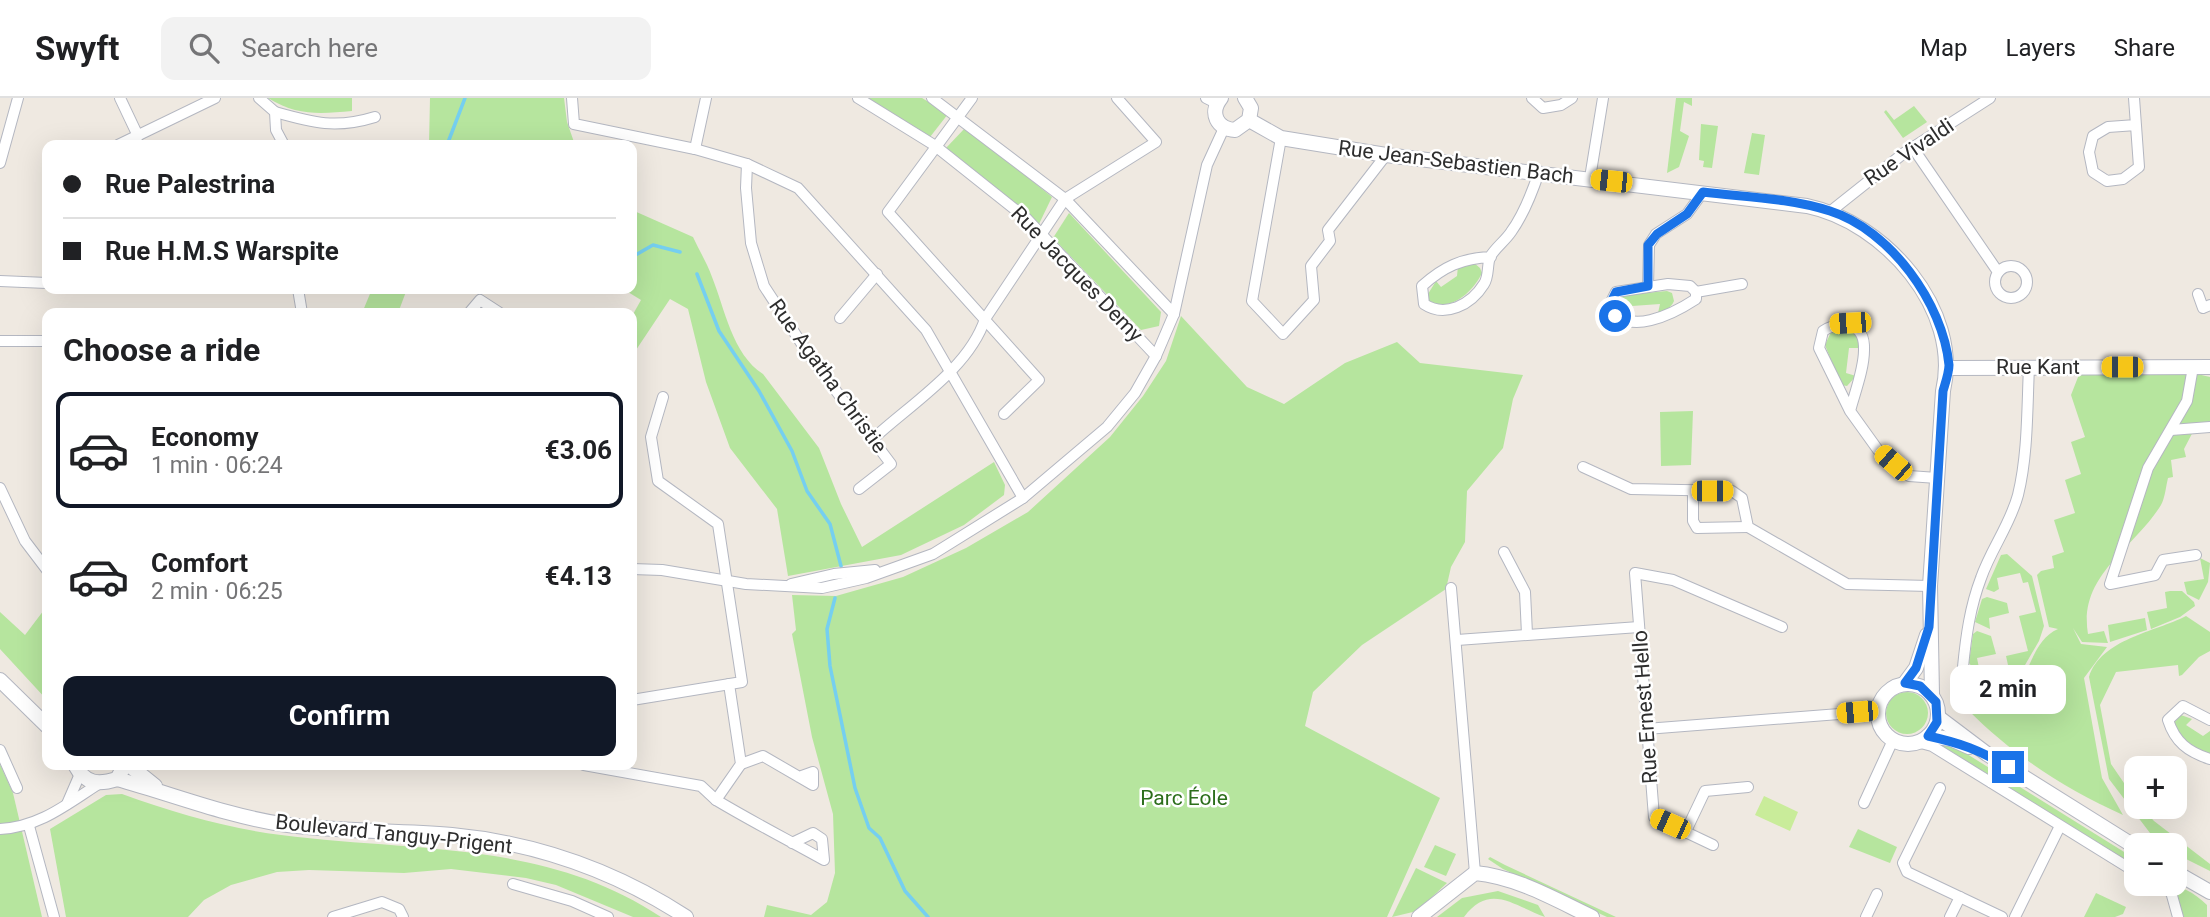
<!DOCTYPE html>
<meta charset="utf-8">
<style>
body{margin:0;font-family:Roboto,sans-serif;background:#f2f2f2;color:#202124;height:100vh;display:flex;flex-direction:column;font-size:26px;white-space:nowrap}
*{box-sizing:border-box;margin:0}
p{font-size:23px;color:#757577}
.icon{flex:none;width:38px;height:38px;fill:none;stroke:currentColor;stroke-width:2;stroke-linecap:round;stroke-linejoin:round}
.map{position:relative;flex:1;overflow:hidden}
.side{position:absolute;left:42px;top:210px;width:595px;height:462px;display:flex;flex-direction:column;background:#fff;border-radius:14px;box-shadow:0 7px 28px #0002}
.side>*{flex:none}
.guide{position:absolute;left:42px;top:42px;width:595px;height:154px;border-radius:14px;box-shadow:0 7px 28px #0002;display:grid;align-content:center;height:154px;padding:0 21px;background:#fff}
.fabs{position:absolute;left:2124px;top:658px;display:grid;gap:14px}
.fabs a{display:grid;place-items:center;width:63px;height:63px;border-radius:14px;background:#fff;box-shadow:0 7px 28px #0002;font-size:35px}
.end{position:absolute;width:32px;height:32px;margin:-16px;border:9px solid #1a73e8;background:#fff;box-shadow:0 0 0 4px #fff}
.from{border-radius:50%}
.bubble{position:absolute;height:49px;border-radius:14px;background:#fff;box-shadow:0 7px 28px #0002;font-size:23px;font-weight:700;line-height:49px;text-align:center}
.car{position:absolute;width:21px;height:42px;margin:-21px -10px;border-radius:9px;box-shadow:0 0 5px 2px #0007;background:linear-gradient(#f5c518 24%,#345 0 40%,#f5c518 0 76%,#345 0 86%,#f5c518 0)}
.guide b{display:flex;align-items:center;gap:24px;height:66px;font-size:26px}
.guide b+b{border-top:2px solid #e0e0e0}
.guide i{width:18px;height:18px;background:#202124}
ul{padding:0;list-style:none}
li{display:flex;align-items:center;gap:21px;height:116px;margin:0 14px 10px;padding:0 7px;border:4px solid transparent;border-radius:14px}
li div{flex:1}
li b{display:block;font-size:26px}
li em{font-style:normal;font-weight:700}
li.active{border-color:#111827}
li>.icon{width:63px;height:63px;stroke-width:1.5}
h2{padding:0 21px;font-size:32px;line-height:84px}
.primary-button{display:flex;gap:14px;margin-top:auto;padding:14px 21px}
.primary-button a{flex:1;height:80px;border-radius:14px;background:#111827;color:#fff;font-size:28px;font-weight:700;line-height:80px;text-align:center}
header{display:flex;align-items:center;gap:42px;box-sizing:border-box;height:98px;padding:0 35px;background:#fff;border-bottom:2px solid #e0e0e0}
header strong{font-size:33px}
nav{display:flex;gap:38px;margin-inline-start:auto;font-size:24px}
.search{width:490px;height:63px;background:#f2f2f2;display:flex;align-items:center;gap:18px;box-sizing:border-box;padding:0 24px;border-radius:14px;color:#757577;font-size:26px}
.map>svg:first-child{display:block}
.green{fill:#b6e59e}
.pitch{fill:#c9ec9a}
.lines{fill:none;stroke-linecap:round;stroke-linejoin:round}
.stream{stroke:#75cff0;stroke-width:3.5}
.minor-casing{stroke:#b4b7c1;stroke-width:12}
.tertiary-casing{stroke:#b4b7c1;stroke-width:16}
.minor{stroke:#fff;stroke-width:10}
.tertiary{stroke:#fff;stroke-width:14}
.route{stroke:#1a73e8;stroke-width:9}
.labels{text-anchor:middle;stroke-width:5;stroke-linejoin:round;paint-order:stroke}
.street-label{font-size:21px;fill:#2e2e2e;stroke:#fff}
.park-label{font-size:21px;fill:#2c6e1b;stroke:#fff}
</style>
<header>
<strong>Swyft</strong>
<div class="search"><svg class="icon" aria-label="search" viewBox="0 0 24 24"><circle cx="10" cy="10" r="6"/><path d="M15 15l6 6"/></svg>Search here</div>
<nav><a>Map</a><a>Layers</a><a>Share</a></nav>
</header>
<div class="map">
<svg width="2210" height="819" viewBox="0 0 2210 819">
<rect width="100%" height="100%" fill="#efe9e1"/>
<g class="green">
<path d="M268,0H352V13C320,16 297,18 268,0Z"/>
<polygon points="430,0 564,0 567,24 575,47 429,47"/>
<polygon points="868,0 922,0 948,16 930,39"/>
<polygon points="1676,0 1692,0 1692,8 1684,4 1680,33 1689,38 1679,69 1667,75"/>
<polygon points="1914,8 1927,24 1903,40 1884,14 1886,12 1894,22"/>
<polygon points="1701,26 1718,28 1712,70 1703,69 1704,63 1699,62"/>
<polygon points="966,29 1052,99 1039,126 946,50"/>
<polygon points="1752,35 1765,37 1759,77 1744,75"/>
<path d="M632,112L693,139C699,152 707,165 712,179C725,211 732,256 763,276L819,350L841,406L862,449L994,364L1005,387L1004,397L964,427L901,457L788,478L777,411L730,350L706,284L688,211L670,201L632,258V218L641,202L628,194L585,191H632Z"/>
<polygon points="1069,115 1161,214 1159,228 1141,232 1053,140"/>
<path d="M1474,165L1480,170L1482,175C1473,194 1450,215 1429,203L1428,196L1436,183L1441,189L1457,178L1458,168Z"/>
<polygon points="372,191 407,191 398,215 362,215"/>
<path d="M1667,193L1672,195L1674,203C1671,210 1665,213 1658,215L1660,206L1632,208L1629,217L1618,209L1620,199L1624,197Z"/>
<polygon points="1181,218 1247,289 1284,306 1345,265 1397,244 1420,265 1523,277 1513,301 1503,350 1467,393 1465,444 1451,469 1446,491 1362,547 1313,594 1305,628 1440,700 1387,819 764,819 767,807 811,817 827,804 835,775 833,716 812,639 792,536 796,532 792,497 836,498 903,479 966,450 1028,414 1110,339 1143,298 1166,263"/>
<polygon points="1846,229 1858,236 1860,250 1849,250 1846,275 1856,278 1847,288 1841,287 1825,247 1831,234"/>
<path d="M2184,273L2210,279V324L2197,326L2184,351L2186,359L2171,362L2173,379L2168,380C2166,388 2165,400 2161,407C2134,451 2078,477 2088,536L2104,533L2108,545L2082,544L2073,530L2081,546L2107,549L2084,580L2102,680L2123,717C2064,690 2014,658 1968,612C1976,611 1985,615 1994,611C2030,599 2025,545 2058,531L2049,529L2037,477L2041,473L2054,470L2052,458L2064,454L2054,422L2075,415L2065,382L2081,376L2071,344L2085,339L2071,297L2080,274Z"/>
<polygon points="1693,313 1691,367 1661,368 1660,314"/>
<polygon points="2007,456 2032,478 2044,528 2039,543 2010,593 1988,601 1980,598 1981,584 1988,595 2006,587 2004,578 2010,576 2006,558 2028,553 2019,518 2036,514 2028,484 2023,485 2020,475 1997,480 1999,491 1994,494 1986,491 2001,457"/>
<polygon points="2200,460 2210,465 2208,484 2199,502 2187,496 2184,484 2204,481"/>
<polygon points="2170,493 2182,493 2194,504 2195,508 2180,519 2151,531 2147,514 2167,510 2165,494"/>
<polygon points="1987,499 2007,505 2009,515 1989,520 1990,531 1975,524 1982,501"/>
<polygon points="47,508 47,602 0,551 0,514 25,537"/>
<path d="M2186,518L2210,534V553L2199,559L2182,577L2179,578L2178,567L2116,574L2100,607L2111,666L2137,704V709H2141L2154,723L2210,766V773L2178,757L2175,747H2165L2150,735L2109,681L2089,579C2101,541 2155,534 2186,518Z"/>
<polygon points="2145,520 2147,532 2110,544 2108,527"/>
<polygon points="1977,533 1991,538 1996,556 1977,560 1979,570 1973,570 1969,565 1973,536"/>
<circle cx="1907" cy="615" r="21"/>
<path d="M2181,617L2192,621L2186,627L2203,638L2210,633V655C2191,655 2181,642 2172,627Z"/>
<polygon points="1939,646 1951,648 1967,656 2137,762 2137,769"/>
<polygon points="0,666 13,695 42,819 0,819"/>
<path d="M122,696C175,715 226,730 281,737C412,754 546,742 661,819H633L556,787L526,780L451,771L404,775L309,772L277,774L231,787L204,802L188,819H66L50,731L106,697Z"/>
<polygon points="1858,731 1897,749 1890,765 1849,749"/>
<polygon points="1435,747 1456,756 1446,778 1424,769"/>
<polygon points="1490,759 1505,767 1616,819 1607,819 1503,771 1488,761"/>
<polygon points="1416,770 1447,785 1417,813 1392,819"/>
<path d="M2162,786C2179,786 2195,795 2207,807V819H2184L2173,793Z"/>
<path d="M1498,793L1538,807L1545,819C1514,808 1490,784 1464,819H1437L1462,800Z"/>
<polygon points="2096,795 2126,809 2123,816 2115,819 2084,819"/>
</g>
<polygon class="pitch" points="1764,698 1798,714 1790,733 1755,717"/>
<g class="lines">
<g class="stream">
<polyline points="447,47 465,0"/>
<polyline points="632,159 653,147 680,154"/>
<polyline points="697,176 719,233 759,293 792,353 807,393 830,426 841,468"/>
<polyline points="835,500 827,531 830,568 855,690 869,730 880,740 905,793 928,819"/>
</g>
<defs>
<g id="minor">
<polyline points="120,0 138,38"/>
<polyline points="259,0 275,14 276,32 284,47"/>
<polyline points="572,0 574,26 695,51 747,66 798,90 926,232 1023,400"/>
<polyline points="858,0 934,47 1027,121 1156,258"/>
<polyline points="932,0 1065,101 1174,216"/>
<polyline points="972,0 888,114 1039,282 1004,316"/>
<polyline points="1206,0 1216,5"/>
<polyline points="1532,0 1543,10 1561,7 1572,0"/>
<polyline points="2134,0 2139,69 2123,81 2107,83 2093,74 2089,54 2093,38 2108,29 2136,27"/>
<path d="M275,14C314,25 336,31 375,19"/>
<polyline points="1281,40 1252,203 1283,236 1314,202 1311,168 1330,143 1328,132 1386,57"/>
<polyline points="118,47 215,0"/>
<polyline points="1913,50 1998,174"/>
<polyline points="695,51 706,0"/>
<polyline points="0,65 18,0"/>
<polyline points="747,66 746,90 751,145 764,188 809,257 891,366 859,391"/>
<polyline points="1590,80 1603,0"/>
<polyline points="1831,113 1904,55 1990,0"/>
<path d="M1491,159C1462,160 1443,169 1422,188L1424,206C1445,220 1471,207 1484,186C1489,179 1487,167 1490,159C1495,150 1505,143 1511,134C1524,116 1532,95 1539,74"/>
<circle cx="2011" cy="184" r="16"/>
<polyline points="0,183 47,185"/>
<path d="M1668,186L1690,188L1696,194V201C1673,216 1627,240 1609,208L1616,194Z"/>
<polyline points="1648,188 1649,147 1656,136 1687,116 1703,94"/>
<polyline points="298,191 302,215"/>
<polyline points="1696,194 1742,186"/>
<polyline points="2198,196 2203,210 2210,207"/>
<polyline points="469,215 480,202 500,215"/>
<polyline points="840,220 877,176"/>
<polyline points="0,243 47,243"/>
<polyline points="2193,269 2187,303 2148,370 2110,486 2155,477 2163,462 2196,457"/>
<path d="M1850,313C1855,294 1864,271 1864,252C1865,224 1842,221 1823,233L1819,250L1850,313L1878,352L1909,378L1937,380"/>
<polyline points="2171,332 2210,329"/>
<path d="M874,340C911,306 969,270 985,221L1065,101L1156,44L1117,0"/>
<polyline points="1583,369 1631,391 1732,393 1742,400 1748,429 1847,486 1930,488"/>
<polyline points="0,390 25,443 47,472"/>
<polyline points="1693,393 1693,423 1697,430 1748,429"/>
<polyline points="1504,454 1525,494 1527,536"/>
<polyline points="632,471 662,472 746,486 822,490 866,480 933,456 1023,400 1107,329 1135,295 1156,258 1174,216 1207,67 1224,30"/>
<polyline points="791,486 834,476 875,472"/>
<polyline points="1451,490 1475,775"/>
<polyline points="1457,542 1639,529"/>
<path d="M1963,569C1966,538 1970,509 1981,480C1991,451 2010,427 2018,397C2028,356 2027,311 2029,269"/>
<polyline points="632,602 742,584 718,426 658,383 651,339 663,299"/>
<path d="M2210,622L2183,608L2168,622C2175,644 2188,654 2210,661"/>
<polyline points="1646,631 1878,613"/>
<polyline points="1917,644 1932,648 2137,775"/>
<polyline points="0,652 17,690"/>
<polyline points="741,666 763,658 813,687 813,674 799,679"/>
<polyline points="584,667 701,688 716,702 741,666 729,586"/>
<polyline points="1940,690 1903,765 1907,774 2002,819"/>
<path d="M716,702C751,723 788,742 824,762L822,741L813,735L792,745"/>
<polyline points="1864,705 1893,642"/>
<polyline points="67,706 80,676"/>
<polyline points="29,728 54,819"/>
<path d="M0,731C40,729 67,706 100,685"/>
<polyline points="1686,733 1705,693 1748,689"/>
<polyline points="1713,747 1654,719 1635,475 1673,482 1782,529"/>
<polyline points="513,786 572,803 608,819"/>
<polyline points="2154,786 2171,794 2178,819"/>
<polyline points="333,819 382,804 399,811 403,819"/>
<polyline points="1866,819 1877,796"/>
<polyline points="1950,819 1960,799"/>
<polyline points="2015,819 2060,728"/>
</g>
<g id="tertiary">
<path d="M1221,0C1209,15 1217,31 1235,32L1249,22L1251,10L1245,0"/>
<path d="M1249,22L1281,40L1386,57L1807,108C1885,124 1962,212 1943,293L1930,488L1932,597"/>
<polyline points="1949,270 2210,269"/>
<polyline points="0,582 47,628"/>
<polyline points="1905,585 1916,570 1927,537"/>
<circle cx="1908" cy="616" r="30"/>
<polyline points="1938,619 1987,656 2137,750"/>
<polyline points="1928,638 1951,641 1969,649"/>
<path d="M75,667C85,686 98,687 117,681L125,667"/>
<polyline points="129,667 155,688"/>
<path d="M117,681C172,696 224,717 281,726C337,734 395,732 452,737C536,745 615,773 686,819"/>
<polyline points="2175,774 2210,794"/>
<path d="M1419,819L1475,775C1517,779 1554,801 1592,819"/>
</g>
</defs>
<use href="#minor" class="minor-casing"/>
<use href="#tertiary" class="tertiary-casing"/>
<use href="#minor" class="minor"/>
<use href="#tertiary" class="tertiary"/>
</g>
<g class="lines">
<path class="route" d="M1615,218L1609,208L1616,194L1648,188V147L1657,136L1687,116L1703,94C1744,99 1791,100 1830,113C1890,132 1943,205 1949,267C1949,275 1945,286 1943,293L1929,529L1916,570L1905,585L1920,588L1936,604L1937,624L1928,638C1960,645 1980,652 2008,669"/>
</g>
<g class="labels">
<g class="street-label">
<text transform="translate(1909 54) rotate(-34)" y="7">Rue Vivaldi</text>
<text transform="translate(1456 64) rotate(7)" y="7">Rue Jean-Sebastien Bach</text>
<text transform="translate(1077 176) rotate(46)" y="7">Rue Jacques Demy</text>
<text x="2038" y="276">Rue Kant</text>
<text transform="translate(828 278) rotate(54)" y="7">Rue Agatha Christie</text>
<text transform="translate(1645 609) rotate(-94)" y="7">Rue Ernest Hello</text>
<text transform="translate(394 736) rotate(6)" y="7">Boulevard Tanguy-Prigent</text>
</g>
<g class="park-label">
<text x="1184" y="707">Parc Éole</text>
</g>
</g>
</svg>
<div class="fabs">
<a>+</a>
<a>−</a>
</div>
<i class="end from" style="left:1615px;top:218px"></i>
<i class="end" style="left:2008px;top:669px"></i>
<div class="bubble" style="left:1950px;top:567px;width:116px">2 min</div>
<i class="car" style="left:1611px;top:83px;rotate:276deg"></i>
<i class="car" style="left:1850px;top:225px;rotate:267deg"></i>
<i class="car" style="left:2122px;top:269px;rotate:270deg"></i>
<i class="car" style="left:1893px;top:365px;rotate:311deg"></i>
<i class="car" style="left:1712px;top:393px;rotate:90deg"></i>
<i class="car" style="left:1857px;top:614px;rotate:265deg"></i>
<i class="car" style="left:1670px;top:726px;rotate:294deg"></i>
<div class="guide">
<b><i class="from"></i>Rue Palestrina</b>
<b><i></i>Rue H.M.S Warspite</b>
</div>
<section class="side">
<h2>Choose a ride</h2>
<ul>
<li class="active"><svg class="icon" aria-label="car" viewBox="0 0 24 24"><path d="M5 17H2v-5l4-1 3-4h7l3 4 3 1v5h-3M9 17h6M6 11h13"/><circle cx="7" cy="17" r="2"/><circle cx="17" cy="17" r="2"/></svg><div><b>Economy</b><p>1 min · 06:24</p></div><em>€3.06</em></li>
<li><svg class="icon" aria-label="car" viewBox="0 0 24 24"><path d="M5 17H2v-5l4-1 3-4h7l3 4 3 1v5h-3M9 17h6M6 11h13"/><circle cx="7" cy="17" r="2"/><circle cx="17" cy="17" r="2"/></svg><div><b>Comfort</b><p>2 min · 06:25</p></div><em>€4.13</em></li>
</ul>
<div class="primary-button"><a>Confirm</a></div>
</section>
</div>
